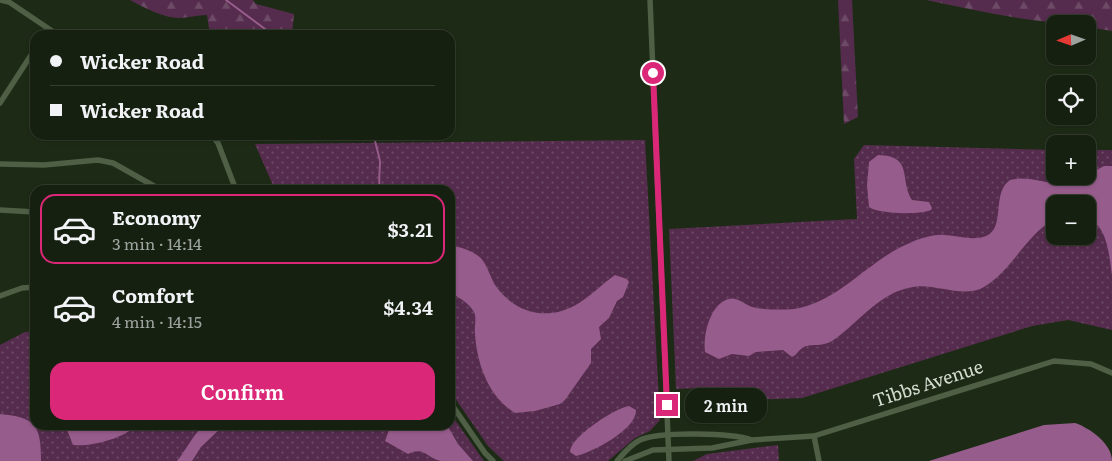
<!DOCTYPE html>
<meta charset="utf-8">
<style>
body{margin:0;font-family:Literata,serif;background:#232d1e;color:#f1f3f6;height:100vh;display:flex;flex-direction:column;font-size:19px;white-space:nowrap}
*{box-sizing:border-box;margin:0}
p{font-size:16px;color:#9ea39f}
.icon{flex:none;width:28px;height:28px;fill:none;stroke:currentColor;stroke-width:2;stroke-linecap:round;stroke-linejoin:round}
.map{position:relative;flex:1;overflow:hidden}
.details{position:absolute;left:30px;top:185px;width:425px;height:245px;display:flex;flex-direction:column;background:#162010;border-radius:15px;box-shadow:0 1px 4px #0004,0 0 0 1px #353e30}
.details>*{flex:none}
.hud{position:absolute;left:30px;top:30px;width:425px;height:110px;border-radius:15px;box-shadow:0 1px 4px #0004,0 0 0 1px #353e30;display:grid;align-content:center;height:110px;padding:0 20px;background:#162010}
.needle{width:32px;rotate:268deg}
.controls{position:absolute;left:1046px;top:15px;display:grid;gap:10px}
.controls a{display:grid;place-items:center;width:50px;height:50px;border-radius:10px;background:#162010;box-shadow:0 1px 4px #0004,0 0 0 1px #353e30;font-size:25px}
.end{position:absolute;width:22px;height:22px;margin:-11px;border:6px solid #db2777;background:#fff;box-shadow:0 0 0 2px #fff}
.from{border-radius:50%}
.bubble{position:absolute;height:35px;border-radius:15px;background:#162010;box-shadow:0 1px 4px #0004,0 0 0 1px #353e30;font-size:16px;font-weight:600;line-height:35px;text-align:center}
.hud b{display:flex;align-items:center;gap:18px;height:48px;font-size:19px}
.hud b+b{border-top:1px solid #353e30}
.hud i{width:12px;height:12px;background:#f1f3f6}
ul{padding:9px 0 0;list-style:none}
li{display:flex;align-items:center;gap:15px;height:70px;margin:0 10px 8px;padding:0 10px;border:2px solid transparent;border-radius:15px}
li div{flex:1}
li b{display:block;font-size:19px}
li em{font-style:normal;font-weight:600}
li.current{border-color:#db2777}
li>.icon{width:45px;height:45px;stroke-width:1.5}
.action{display:flex;gap:10px;margin-top:auto;padding:10px 20px}
.action a{flex:1;height:58px;border-radius:15px;background:#db2777;color:#fff;font-size:20px;font-weight:600;line-height:58px;text-align:center}
.map>svg:first-child{display:block}
.grass{fill:url(#grass-dots);fill-rule:evenodd}
.forest{fill:url(#forest-firs)}
.water{fill:#965c8b}
.lines{fill:none;stroke-linecap:round;stroke-linejoin:round}
.stream{stroke:#965c8b;stroke-width:2}
.minor{stroke:#4e5f45;stroke-width:5.5}
.route{stroke:#db2777;stroke-width:6}
.labels{text-anchor:middle;stroke-width:4;stroke-linejoin:round;paint-order:stroke}
.street-label{font-size:18px;fill:#d4ded0;stroke:#1d2b16}
</style>
<div class="map">
<svg width="1112" height="461" viewBox="0 0 1112 461">
<defs>
<pattern id="grass-dots" width="8" height="8" patternUnits="userSpaceOnUse" patternTransform="scale(1.25)"><rect width="8" height="8" fill="#552c4d"/><path d="M2 2h.1M6 6h.1" fill="none" stroke="#6d4a66" stroke-width="1.8" stroke-linecap="round"/></pattern>
<pattern id="forest-firs" width="22" height="20" patternUnits="userSpaceOnUse" patternTransform="scale(1.25)"><rect width="22" height="20" fill="#552c4d"/><path d="M5 1l3.5 6h-7zM16 11l3.5 6h-7z" fill="#6d4a66"/></pattern>
</defs>
<rect width="100%" height="100%" fill="#1d2b16"/>
<g class="grass">
<polygon points="645,140 660,420 650,431 635,438 608,461 504,461 488,446 450,391 450,190 275,190 255,144"/>
<path d="M864,145L1055,150V176H1088V150H1112V330L1068,320L1032,326L802,398L752,400L724,387L676,389L669,229L857,219L854,159ZM1055,204H1088V236H1055Z"/>
<polygon points="35,331 35,425 450,425 450,413 484,461 0,461 0,345 25,332"/>
<polygon points="778,445 779,461 693,461 707,454"/>
</g>
<g class="forest">
<path d="M130,0H253L256,4L294,14L292,35H210L207,15C197,15 188,18 179,18C164,18 143,7 130,0Z"/>
<polygon points="838,0 852,0 858,117 844,124"/>
<path d="M926,0H1112V31L1088,27V24C1033,24 979,11 926,0Z"/>
</g>
<g class="water">
<path d="M878,155C914,156 899,179 912,200L929,202L932,208L931,210C920,215 878,214 869,207L867,185L869,162Z"/>
<path d="M1104,166H1112V275C1109,256 1108,226 1088,219V204H1055V219C1025,235 1013,270 984,287C964,299 934,283 913,287C880,292 860,321 835,339C823,348 812,343 804,347C799,349 797,355 792,357L783,350L756,352L749,356L732,354L719,359L705,352C703,336 709,309 724,301C727,299 732,298 735,299C741,300 746,305 752,307C764,310 782,310 794,309C840,302 870,258 912,242C921,238 936,234 945,235C959,236 973,241 986,236C1006,228 991,193 1010,180C1028,175 1048,185 1066,184C1081,183 1091,172 1104,166Z"/>
<path d="M450,245C463,248 479,252 485,264C489,271 491,278 495,285C515,314 549,322 579,303C592,295 602,284 615,275L627,279L629,282L623,297L617,301L609,318L599,327L601,339L591,349V363L565,400L560,404L535,411L515,413C489,397 477,365 475,334C474,327 477,318 474,312C469,303 458,297 450,292Z"/>
<path d="M629,406L636,410C637,429 593,452 576,456L570,452C570,437 615,408 629,406Z"/>
<path d="M0,414C36,417 41,426 41,461H0Z"/>
<path d="M1075,423C1090,428 1112,444 1112,461H929L1044,425Z"/>
<path d="M65,425H137C124,438 92,447 73,445Z"/>
<path d="M204,425H224L201,447L192,461H177C187,449 192,436 204,425Z"/>
<path d="M415,425H447L458,444L473,461C463,461 451,461 441,461C426,458 425,446 408,454L385,441L389,430Z"/>
</g>
<g class="lines">
<g class="stream">
<polyline points="226,0 273,35"/>
<path d="M374,135C375,144 379,154 380,162C380,172 378,180 380,190"/>
</g>
<g class="minor">
<polyline points="0,0 9,2 58,35"/>
<polyline points="650,0 669,461"/>
<polyline points="0,103 35,49"/>
<polyline points="212,135 218,143 236,190"/>
<polyline points="0,164 44,165 98,160 113,163 161,190"/>
<polyline points="0,210 35,212"/>
<polyline points="0,296 22,288 35,287"/>
<polyline points="450,402 485,453 493,461"/>
<polyline points="814,436 819,461"/>
<path d="M617,461C624,453 630,445 640,440C660,431 732,433 752,440"/>
<polyline points="625,461 653,450 712,448 752,440 814,436 1054,361 1091,364 1112,373"/>
</g>
</g>
<g class="lines">
<polyline class="route" points="653,73 667,405"/>
</g>
<g class="labels">
<g class="street-label">
<text transform="translate(928 384) rotate(-18)" y="6">Tibbs Avenue</text>
</g>
</g>
</svg>
<div class="controls">
<a><svg class="needle" viewBox="-14 -14 28 28"><path d="M0-13l5 13h-10z" fill="#e53935"/><path d="M0 13l5-13h-10z" fill="#9ea39f"/></svg></a>
<a><svg class="icon" aria-label="locate" viewBox="0 0 24 24"><circle cx="12" cy="12" r="6"/><path d="M12 2v4M12 18v4M2 12h4M18 12h4"/></svg></a>
<a>+</a>
<a>−</a>
</div>
<i class="end from" style="left:653px;top:73px"></i>
<i class="end" style="left:667px;top:405px"></i>
<div class="bubble" style="left:685px;top:388px;width:82px">2 min</div>
<div class="hud">
<b><i class="from"></i>Wicker Road</b>
<b><i></i>Wicker Road</b>
</div>
<section class="details">
<ul>
<li class="current"><svg class="icon" aria-label="car" viewBox="0 0 24 24"><path d="M5 17H2v-5l4-1 3-4h7l3 4 3 1v5h-3M9 17h6M6 11h13"/><circle cx="7" cy="17" r="2"/><circle cx="17" cy="17" r="2"/></svg><div><b>Economy</b><p>3 min · 14:14</p></div><em>$3.21</em></li>
<li><svg class="icon" aria-label="car" viewBox="0 0 24 24"><path d="M5 17H2v-5l4-1 3-4h7l3 4 3 1v5h-3M9 17h6M6 11h13"/><circle cx="7" cy="17" r="2"/><circle cx="17" cy="17" r="2"/></svg><div><b>Comfort</b><p>4 min · 14:15</p></div><em>$4.34</em></li>
</ul>
<div class="action"><a>Confirm</a></div>
</section>
</div>
